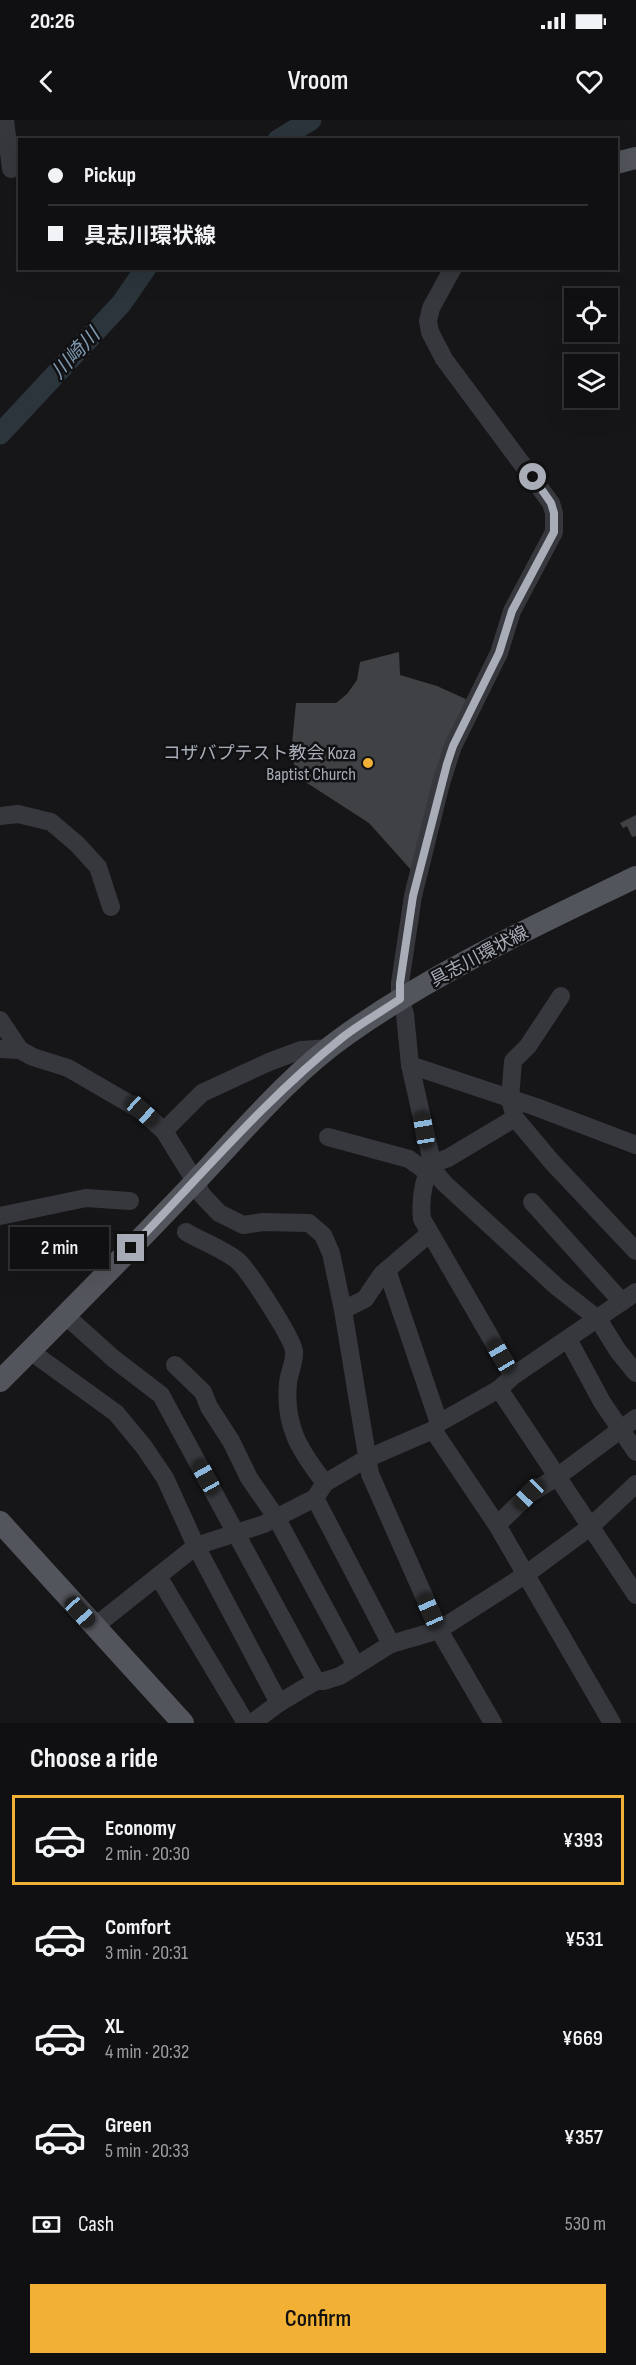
<!DOCTYPE html>
<meta charset="utf-8">
<style>
body{margin:0;font-family:"Sofia Sans Condensed","Noto Sans JP",sans-serif;background:#19191b;color:#f1f3f6;height:100vh;display:flex;flex-direction:column;font-size:22px;white-space:nowrap}
*{box-sizing:border-box;margin:0}
p{font-size:20px;color:#9c9d9f}
.icon{flex:none;width:33px;height:33px;fill:none;stroke:currentColor;stroke-width:2;stroke-linecap:round;stroke-linejoin:round}
.map{position:relative;height:1603px;overflow:hidden}
.panel{display:flex;flex-direction:column;background:#101012;flex:1}
.panel>*{flex:none}
.guide{position:absolute;left:18px;top:18px;width:600px;height:132px;border-radius:0px;box-shadow:0 6px 24px #0002,0 0 0 2px #303032;display:grid;align-content:center;height:132px;padding:0 30px;background:#101012}
.controls{position:absolute;left:564px;top:168px;display:grid;gap:12px}
.controls a{display:grid;place-items:center;width:54px;height:54px;border-radius:0px;background:#101012;box-shadow:0 6px 24px #0002,0 0 0 2px #303032;font-size:30px}
.end{position:absolute;width:27px;height:27px;margin:-14px;border:8px solid #a8adb8;background:#111;box-shadow:0 0 0 3px #111}
.from{border-radius:50%}
.bubble{position:absolute;height:42px;border-radius:0px;background:#101012;box-shadow:0 6px 24px #0002,0 0 0 2px #303032;font-size:20px;font-weight:600;line-height:42px;text-align:center}
.car{position:absolute;width:18px;height:36px;margin:-18px -9px;border-radius:8px;box-shadow:0 0 4px 2px #0007;background:linear-gradient(#222 24%,#8ab4d8 0 40%,#222 0 76%,#8ab4d8 0 86%,#222 0)}
.guide b{display:flex;align-items:center;gap:21px;height:57px;font-size:22px}
.guide b+b{border-top:2px solid #303032}
.guide i{width:15px;height:15px;background:#f1f3f6}
ul{padding:0;list-style:none}
li{display:flex;align-items:center;gap:18px;height:90px;margin:0 12px 9px;padding:0 18px;border:3px solid transparent;border-radius:0px}
li div{flex:1}
li b{display:block;font-size:22px}
li em{font-style:normal;font-weight:600}
li.active{border-color:#f2b134}
li>.icon{width:54px;height:54px;stroke-width:1.5}
h2{padding:0 30px;font-size:27px;line-height:72px}
.pay{display:flex;align-items:center;gap:15px;height:66px;padding:0 30px;font-size:22px}
.pay p{margin-inline-start:auto}
.primary-button{display:flex;gap:12px;margin-top:auto;padding:12px 30px}
.primary-button a{flex:1;height:69px;border-radius:0px;background:#f2b134;color:#111;font-size:24px;font-weight:600;line-height:69px;text-align:center}
.status{display:flex;justify-content:space-between;align-items:center;height:42px;padding:0 30px;background:#101012;direction:ltr}
.status svg{height:16px;fill:currentColor}
header{display:flex;justify-content:space-between;align-items:center;height:78px;padding:0 30px;background:#101012;font-size:27px;font-weight:600}
.map>svg:first-child{display:block}
.lines{fill:none;stroke-linecap:round;stroke-linejoin:round}
.river{stroke:#2c353c;stroke-width:21}
.building{fill:#404145}
.minor{stroke:#37383d;stroke-width:18}
.major{stroke:#53555c;stroke-width:22}
.route{stroke:#a8adb8;stroke-width:8}
.poi-dot{fill:#f2b134;stroke:#111113;stroke-width:2}
.labels{text-anchor:middle;stroke-width:5;stroke-linejoin:round;paint-order:stroke}
.poi-label{font-size:18px;fill:#a8adb8;stroke:#111113;text-anchor:end}
.street-label{font-size:18px;fill:#a8adb8;stroke:#111113}
.water-label{font-size:20px;font-style:italic;fill:#7f9bb3;stroke:#111113}
</style>
<div class="status"><b>20:26</b><svg viewBox="0 0 49 12"><path d="M0 12V9h3v3zM5 12V6h3v6zM10 12V3h3v9zM15 12V0h3v12zM26 1h20v11H26zM47 4h2v5h-2z"/></svg></div>
<header><svg class="icon" aria-label="back" viewBox="0 0 24 24"><path d="M15 5l-7 7 7 7"/></svg>Vroom<svg class="icon" aria-label="heart" viewBox="0 0 24 24"><path d="M12 20l-8-8c-3-5 5-10 8-4 3-6 11-1 8 4z"/></svg></header>
<div class="map">
<svg width="636" height="1603" viewBox="0 0 636 1603">
<rect width="100%" height="100%" fill="#161618"/>
<g class="lines">
<g class="river">
<polyline points="278,20 311,0"/>
<polyline points="0,314 121,184 146,148"/>
</g>
</g>
<g class="building">
<polygon points="399,532 400,555 437,566 470,581 412,751 369,703 307,663 297,653 291,634 296,583 336,583 347,574 357,560 360,542"/>
<polygon points="636,695 636,716 632,717 627,706 623,708 620,703"/>
</g>
<g class="lines">
<g class="minor">
<polyline points="5,0 11,49"/>
<polyline points="453,148 431,188 428,201 430,212 444,239 551,383 554,393 554,412 512,491 499,533 453,626 441,663 413,776 400,863 400,879 405,894 410,945 434,1051 444,1063 557,1167 598,1199 618,1231 636,1253"/>
<polyline points="0,696 18,694 51,702 77,724 98,747 111,787"/>
<polyline points="561,876 528,926 513,941 510,979 515,998 552,1042 636,1131"/>
<polyline points="0,900 20,930"/>
<polyline points="0,929 20,930 33,937 68,948 142,991 164,1011 195,1061 202,1075 219,1093 243,1105 263,1102 309,1103 323,1115 331,1133 343,1190 370,1354 439,1510 493,1603"/>
<polyline points="410,945 536,987 636,1025"/>
<polyline points="164,1011 202,973 269,942 301,930 330,928"/>
<polyline points="328,1017 409,1039 427,1052"/>
<polyline points="532,1082 622,1182"/>
<polyline points="0,1096 86,1078 130,1081"/>
<path d="M186,1112C201,1121 225,1130 238,1141C249,1151 292,1217 294,1231C295,1241 289,1253 288,1263C284,1305 299,1330 325,1363"/>
<polyline points="387,1150 439,1303"/>
<polyline points="343,1190 365,1179 382,1154 430,1113"/>
<polyline points="66,1196 114,1239 161,1275 316,1561"/>
<polyline points="568,1219 602,1282 636,1332"/>
<polyline points="30,1231 116,1293 144,1327 165,1358 196,1426 279,1583"/>
<polyline points="175,1245 203,1272 209,1287 231,1321 249,1358 276,1397 355,1544"/>
<path d="M513,1256L422,1099C420,1079 422,1062 432,1044L448,1038L515,998"/>
<polyline points="499,1269 636,1475"/>
<polyline points="433,1310 497,1405 612,1603"/>
<polyline points="315,1378 391,1524"/>
<polyline points="497,1405 529,1374 557,1357 636,1298"/>
<polyline points="158,1456 246,1603"/>
<polyline points="94,1507 196,1426 264,1404 315,1378 325,1363 366,1339 433,1310 439,1303 499,1269 513,1256 636,1172"/>
<polyline points="252,1603 279,1583 316,1561 324,1561 340,1556 391,1524 439,1510 525,1455 590,1407 636,1364"/>
</g>
<g class="major">
<polyline points="616,43 636,38"/>
<path d="M0,1261C65,1196 130,1130 193,1064C242,1013 288,956 346,915C436,851 537,805 636,757"/>
<polyline points="0,1402 183,1603"/>
</g>
</g>
<g class="lines">
<path class="route" d="M131,1128C200,1057 265,979 343,917C361,903 381,892 400,879V863L413,776L447,644L453,626L499,533L512,491L554,412V393L551,383L533,357"/>
</g>
<circle class="poi-dot" cx="368" cy="643" r="6"/>
<g class="labels">
<g class="poi-label">
<text x="356" y="639">コザバプテスト教会 Koza<tspan x="356" dy="21">Baptist Church</tspan></text>
</g>
<g class="street-label">
<text transform="translate(479 836) rotate(-28)" y="6">具志川環状線</text>
</g>
<g class="water-label">
<text transform="translate(75 233) rotate(-47)" y="7">川崎川</text>
</g>
</g>
</svg>
<div class="controls">
<a><svg class="icon" aria-label="locate" viewBox="0 0 24 24"><circle cx="12" cy="12" r="6"/><path d="M12 2v4M12 18v4M2 12h4M18 12h4"/></svg></a>
<a><svg class="icon" aria-label="layers" viewBox="0 0 24 24"><path d="M12 4l9 5-9 5-9-5zM3 14l9 5 9-5"/></svg></a>
</div>
<i class="end from" style="left:533px;top:357px"></i>
<i class="end" style="left:131px;top:1128px"></i>
<div class="bubble" style="left:10px;top:1107px;width:99px">2 min</div>
<i class="car" style="left:142px;top:991px;rotate:132deg"></i>
<i class="car" style="left:424px;top:1010px;rotate:351deg"></i>
<i class="car" style="left:501px;top:1236px;rotate:330deg"></i>
<i class="car" style="left:206px;top:1357px;rotate:331deg"></i>
<i class="car" style="left:529px;top:1374px;rotate:224deg"></i>
<i class="car" style="left:430px;top:1491px;rotate:336deg"></i>
<i class="car" style="left:80px;top:1492px;rotate:138deg"></i>
<div class="guide">
<b><i class="from"></i>Pickup</b>
<b><i></i>具志川環状線</b>
</div>
</div>
<section class="panel">
<h2>Choose a ride</h2>
<ul>
<li class="active"><svg class="icon" aria-label="car" viewBox="0 0 24 24"><path d="M5 17H2v-5l4-1 3-4h7l3 4 3 1v5h-3M9 17h6M6 11h13"/><circle cx="7" cy="17" r="2"/><circle cx="17" cy="17" r="2"/></svg><div><b>Economy</b><p>2 min · 20:30</p></div><em>¥393</em></li>
<li><svg class="icon" aria-label="car" viewBox="0 0 24 24"><path d="M5 17H2v-5l4-1 3-4h7l3 4 3 1v5h-3M9 17h6M6 11h13"/><circle cx="7" cy="17" r="2"/><circle cx="17" cy="17" r="2"/></svg><div><b>Comfort</b><p>3 min · 20:31</p></div><em>¥531</em></li>
<li><svg class="icon" aria-label="car" viewBox="0 0 24 24"><path d="M5 17H2v-5l4-1 3-4h7l3 4 3 1v5h-3M9 17h6M6 11h13"/><circle cx="7" cy="17" r="2"/><circle cx="17" cy="17" r="2"/></svg><div><b>XL</b><p>4 min · 20:32</p></div><em>¥669</em></li>
<li><svg class="icon" aria-label="car" viewBox="0 0 24 24"><path d="M5 17H2v-5l4-1 3-4h7l3 4 3 1v5h-3M9 17h6M6 11h13"/><circle cx="7" cy="17" r="2"/><circle cx="17" cy="17" r="2"/></svg><div><b>Green</b><p>5 min · 20:33</p></div><em>¥357</em></li>
</ul>
<div class="pay"><svg class="icon" aria-label="cash" viewBox="0 0 24 24"><path d="M3 7h18v10H3z"/><circle cx="12" cy="12" r="2"/></svg>Cash<p>530 m</p></div>
<div class="primary-button"><a>Confirm</a></div>
</section>
